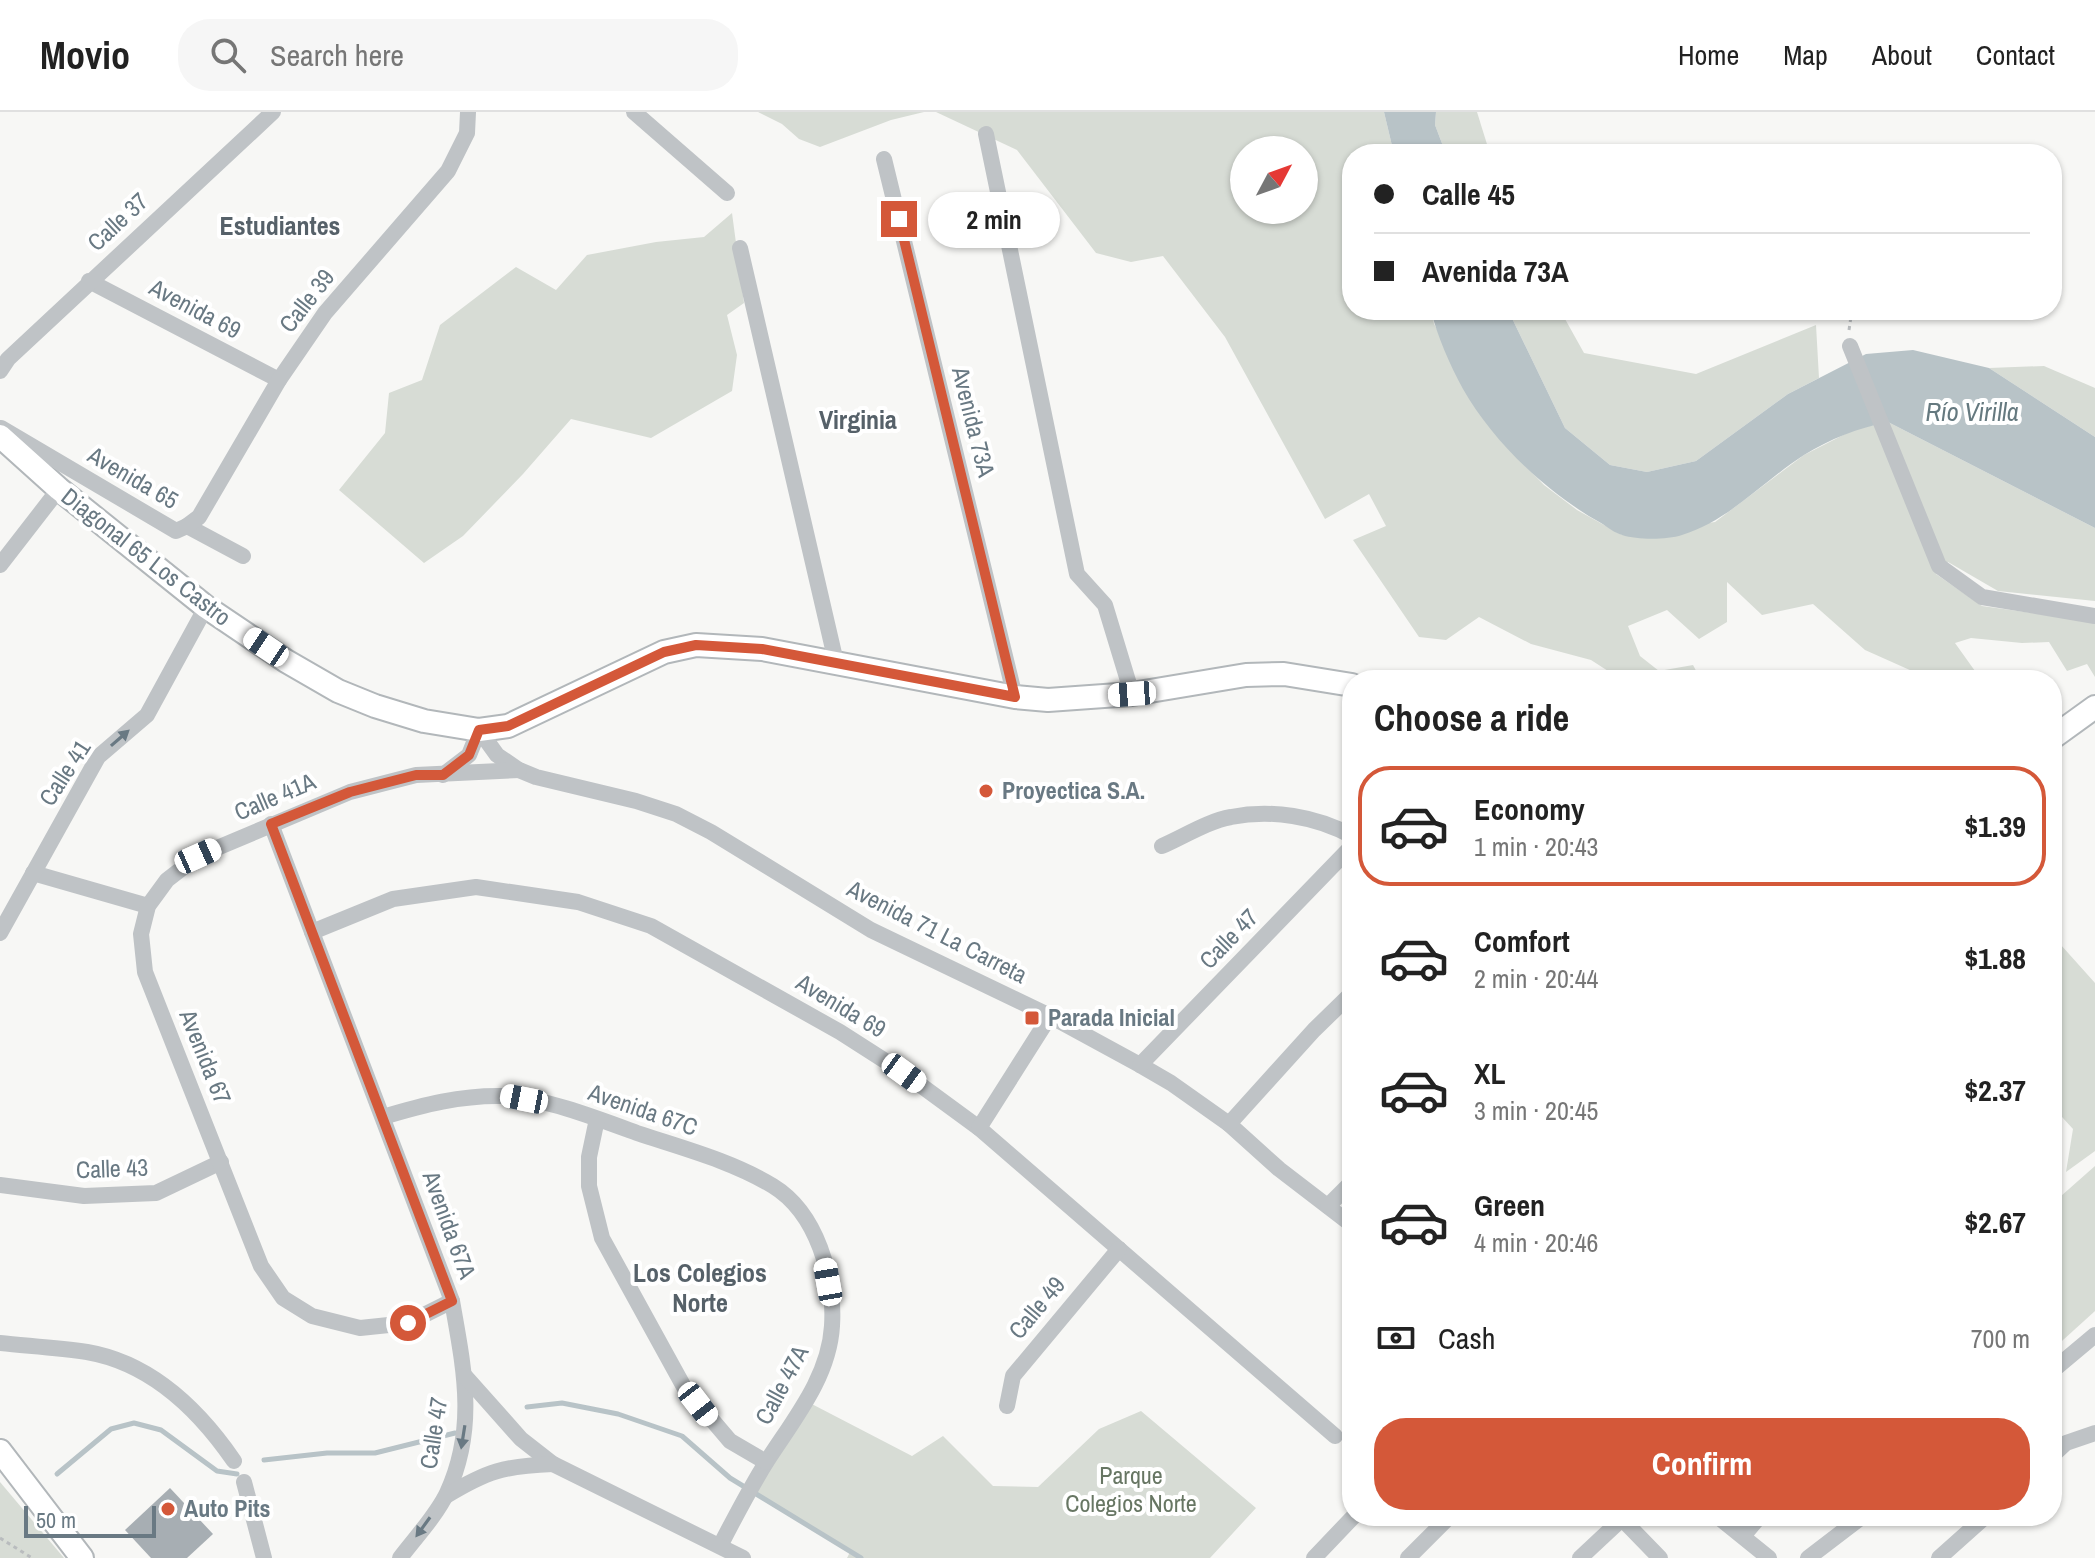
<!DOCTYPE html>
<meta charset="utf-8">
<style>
body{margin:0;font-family:"Archivo Narrow",sans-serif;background:#f6f6f6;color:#222;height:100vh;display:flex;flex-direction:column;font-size:30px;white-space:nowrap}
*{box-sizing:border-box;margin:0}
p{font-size:26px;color:#767676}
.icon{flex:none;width:44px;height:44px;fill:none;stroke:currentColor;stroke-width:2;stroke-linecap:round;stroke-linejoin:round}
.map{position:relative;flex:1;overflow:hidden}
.sheet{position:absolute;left:1342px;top:558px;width:720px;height:856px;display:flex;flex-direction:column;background:#fff;border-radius:32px;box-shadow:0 2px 6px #0004}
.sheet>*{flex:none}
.hud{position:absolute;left:1342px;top:32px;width:720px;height:176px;border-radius:32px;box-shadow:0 2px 6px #0004;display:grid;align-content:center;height:176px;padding:0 32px;background:#fff}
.needle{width:52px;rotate:49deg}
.tools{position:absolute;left:1230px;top:24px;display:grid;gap:16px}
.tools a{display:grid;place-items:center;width:88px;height:88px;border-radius:50%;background:#fff;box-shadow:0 2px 6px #0004;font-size:40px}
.scale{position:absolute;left:24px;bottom:20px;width:132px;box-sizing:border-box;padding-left:8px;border:4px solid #697983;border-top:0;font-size:22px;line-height:28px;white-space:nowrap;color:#697983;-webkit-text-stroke:6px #fff;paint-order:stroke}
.end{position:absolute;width:36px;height:36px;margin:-18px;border:10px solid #d45839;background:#fff;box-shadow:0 0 0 4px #fff}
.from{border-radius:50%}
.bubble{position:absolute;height:56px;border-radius:28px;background:#fff;box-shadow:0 2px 6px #0004;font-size:26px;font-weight:800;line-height:56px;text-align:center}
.car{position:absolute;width:24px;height:48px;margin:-24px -12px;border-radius:10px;box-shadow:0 0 6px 2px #0007;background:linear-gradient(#fff 24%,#345 0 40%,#fff 0 76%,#345 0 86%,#fff 0)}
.hud b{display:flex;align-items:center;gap:28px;height:76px;font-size:30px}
.hud b+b{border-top:2px solid #e0e0e0}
.hud i{width:20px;height:20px;background:#222}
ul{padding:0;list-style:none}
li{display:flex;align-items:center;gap:24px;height:120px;margin:0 16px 12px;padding:0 16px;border:4px solid transparent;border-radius:32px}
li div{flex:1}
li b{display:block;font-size:30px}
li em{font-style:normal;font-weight:800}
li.active{border-color:#d45839}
li>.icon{width:72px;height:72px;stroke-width:1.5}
h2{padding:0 32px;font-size:36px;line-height:96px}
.pay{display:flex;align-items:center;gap:20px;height:88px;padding:0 32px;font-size:30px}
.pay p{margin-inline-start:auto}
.cta{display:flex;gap:16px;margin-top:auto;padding:16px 32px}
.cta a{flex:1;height:92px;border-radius:32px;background:#d45839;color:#fff;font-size:32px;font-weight:800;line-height:92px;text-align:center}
header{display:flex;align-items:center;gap:48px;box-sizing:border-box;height:112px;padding:0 40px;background:#fff;border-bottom:2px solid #e0e0e0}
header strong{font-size:38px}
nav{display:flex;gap:44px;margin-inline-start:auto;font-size:28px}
.search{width:560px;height:72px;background:#f6f6f6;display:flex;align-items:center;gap:20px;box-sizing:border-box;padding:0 28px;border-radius:32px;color:#767676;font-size:30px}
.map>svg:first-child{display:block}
.green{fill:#d7dcd5;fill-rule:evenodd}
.water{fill:#b8c3c7}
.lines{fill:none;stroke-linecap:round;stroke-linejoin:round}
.stream{stroke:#b8c3c7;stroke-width:5}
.building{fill:#a7aeb3}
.major-casing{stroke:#b2b7ba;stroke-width:26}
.path{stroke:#b9bcbe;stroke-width:3;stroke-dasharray:4 4;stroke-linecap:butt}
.minor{stroke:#bfc3c6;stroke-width:16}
.major{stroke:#fff;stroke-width:22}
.oneway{fill:#697983}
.route{stroke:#d45839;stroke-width:10}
.poi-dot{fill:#d45839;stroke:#fff;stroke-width:3}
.labels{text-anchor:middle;stroke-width:8;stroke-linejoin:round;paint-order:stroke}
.street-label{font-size:24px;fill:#697983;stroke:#fff}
.poi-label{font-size:24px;font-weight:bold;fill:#697983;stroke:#fff;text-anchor:start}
.park-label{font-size:24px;fill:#677663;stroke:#fff}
.neighbourhood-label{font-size:26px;font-weight:bold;fill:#566169;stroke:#fff}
.water-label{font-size:26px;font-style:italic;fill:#65797f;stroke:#fff}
</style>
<header>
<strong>Movio</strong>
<div class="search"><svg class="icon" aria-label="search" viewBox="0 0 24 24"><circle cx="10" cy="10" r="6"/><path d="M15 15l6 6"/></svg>Search here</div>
<nav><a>Home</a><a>Map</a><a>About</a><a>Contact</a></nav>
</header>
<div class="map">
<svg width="2095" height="1446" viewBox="0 0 2095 1446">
<rect width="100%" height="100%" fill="#f7f7f5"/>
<g class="green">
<polygon points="758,0 924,0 891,8 820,35 799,27 782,12"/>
<path d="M936,0H1384L1394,42H1352V198H1431L1434,212L1503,331L1544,373L1577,398L1622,423L1715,410L1804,343L1855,317L1888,310L2095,416V489L1998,479L1948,450L1936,462L1982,494L2095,510V565L2087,552L2067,559L2049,530L2022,531L1971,526L1955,531L1975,559L1921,563L1865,538L1813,492L1762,503L1727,470V510L1699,527L1667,498L1628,514L1640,544L1659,559L1693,553L1701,568H1622L1591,548L1531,532L1479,505L1446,528L1419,525L1353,428L1386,414L1369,382L1325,407L1225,225L1163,144L1131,150L1096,141L1017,38ZM1244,38H1304V98H1244Z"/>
<polygon points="1436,0 1477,0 1490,42 1446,42 1435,13"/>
<polygon points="732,101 744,191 727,203 737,243 732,279 651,326 571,307 523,362 463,424 424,451 339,378 385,321 389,281 422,268 440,213 516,155 556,178 587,143 656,130 704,125"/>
<polygon points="1508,198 1560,198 1584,241 1696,262 1816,213 1819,266 1788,282 1696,349 1647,360 1610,353 1565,316"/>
<polygon points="2044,254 2095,276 2095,325 1989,256"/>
<polygon points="2052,823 2095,871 2095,1039 2066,1060 2073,1017 2052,994"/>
<polygon points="2095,1054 2095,1199 2052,1238 2052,1092"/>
<polygon points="806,1289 912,1344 943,1324 993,1374 1038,1375 1099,1317 1141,1299 1256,1396 1210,1446 847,1446 850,1440 753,1381"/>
<polygon points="0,1370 64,1446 0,1446"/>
</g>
<g class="water">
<polygon points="1384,0 1436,0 1435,13 1446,42 1394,42"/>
<path d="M1431,198H1508L1565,316L1610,353L1647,360L1696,349L1788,282L1866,242L1913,238L1989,256L2095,325V416L1888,310C1858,316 1830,327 1804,343C1762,370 1730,408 1682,423C1666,428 1638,428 1622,423C1615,421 1607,415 1601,411C1548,382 1493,330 1463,277C1450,253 1437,224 1431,198Z"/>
</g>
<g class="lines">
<g class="stream">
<polyline points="527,1295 562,1291 618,1302 682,1324 730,1366 861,1446"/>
<polyline points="264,1348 327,1341 375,1341 455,1321"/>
<polyline points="57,1362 111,1317 134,1311 161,1318 217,1359 237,1362"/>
</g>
</g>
<polygon class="building" points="170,1376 213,1422 187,1446 151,1446 125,1418"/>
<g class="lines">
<defs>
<g id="major">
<polyline points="0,324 59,377 206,495 286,549 338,579 375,594 424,609 479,618 508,614 664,540 696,533 762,537 1015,585 1048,588 1132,582 1246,563 1284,562 1352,573"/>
<polyline points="2052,626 2095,595"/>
<polyline points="0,1339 82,1446"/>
</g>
</defs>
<use href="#major" class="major-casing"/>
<g class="path">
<polyline points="1849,218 1852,198"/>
<polyline points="0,1426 32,1446"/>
</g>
<g class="minor">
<polyline points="634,0 727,81"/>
<polyline points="986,22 1077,462 1105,493 1132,582"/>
<polyline points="884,47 1015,585"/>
<polyline points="740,136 836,550"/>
<polyline points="89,169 279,268"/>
<polyline points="1850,234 1939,454 1982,485 2095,504"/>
<polyline points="0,259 8,247 273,0"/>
<polyline points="1,316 176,419 187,414 243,444"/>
<polyline points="187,414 199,405 279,268 325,201 448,59 467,21 468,0"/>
<polyline points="0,453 59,377"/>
<polyline points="479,618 497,643 519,658 536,665 636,689 676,702 711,720 871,818 1050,904 1140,953 1171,971 1229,1012 1279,1057 1352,1113"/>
<polyline points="443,663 469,643 479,618"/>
<path d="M271,712L452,1189C464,1257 477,1316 447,1381C436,1404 415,1426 400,1446"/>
<path d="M1162,734C1183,725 1208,709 1231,705C1271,697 1316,704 1352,724"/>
<polyline points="33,761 148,794"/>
<polyline points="312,820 393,787 476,775 578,790 651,814 840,920 904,961 979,1016 1335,1324"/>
<polyline points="0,821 98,645 147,603 206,495"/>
<polyline points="1140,953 1352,734"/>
<path d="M383,1005C423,993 461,983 503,984C542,985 599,1007 637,1021C682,1036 732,1049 773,1074C817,1101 835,1165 832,1214C829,1265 794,1307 767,1349C750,1376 735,1405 720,1434"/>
<polyline points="597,1007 589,1045 589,1074 602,1126 684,1275 730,1329 766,1350"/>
<polyline points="1229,1012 1314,918 1352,881"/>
<polyline points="979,1016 1050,904"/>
<polyline points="0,1073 84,1084 156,1081 221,1050"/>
<polyline points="1328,1094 1352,1070"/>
<polyline points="452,1189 408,1211 360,1216 312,1204 283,1186 261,1154 145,860 141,822 148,794 167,768 198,744 350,680 416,663 519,658"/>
<path d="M0,1231C29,1234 59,1236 87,1240C151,1251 199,1298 234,1349"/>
<polyline points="2052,1259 2095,1223"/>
<polyline points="465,1264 521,1327 553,1352 743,1446"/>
<polyline points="1007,1294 1013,1264 1119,1137"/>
<polyline points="2052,1344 2066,1331 2095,1321"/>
<polyline points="244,1370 264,1446"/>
<path d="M446,1384C487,1359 504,1354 553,1352"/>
<polyline points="1717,1404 1769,1446"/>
<polyline points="1622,1407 1660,1446"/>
<polyline points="1743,1424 1760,1404"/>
<polyline points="1314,1446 1354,1404"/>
<polyline points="1408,1446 1450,1404"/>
<polyline points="1580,1446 1625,1404"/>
<polyline points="1808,1446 1863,1404"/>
<polyline points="1939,1446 1986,1404"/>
</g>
<use href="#major" class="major"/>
</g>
<defs><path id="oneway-solid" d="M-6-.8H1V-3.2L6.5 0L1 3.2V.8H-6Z" transform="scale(2)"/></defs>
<g class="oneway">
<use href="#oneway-solid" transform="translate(120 626) rotate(-41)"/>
<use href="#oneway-solid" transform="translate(463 1325) rotate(99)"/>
<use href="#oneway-solid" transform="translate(423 1415) rotate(126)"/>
</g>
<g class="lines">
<polyline class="route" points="408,1211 452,1189 271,712 350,680 416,663 443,663 469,643 479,618 508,614 664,540 696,533 762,537 1015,585 899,107"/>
</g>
<g class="poi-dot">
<circle cx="986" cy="679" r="8"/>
<rect x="1024" y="898" width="16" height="16" rx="4"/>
<circle cx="168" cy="1397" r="8"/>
</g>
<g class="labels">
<g class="street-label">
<text transform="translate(118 110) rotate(-43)" y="8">Calle 37</text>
<text transform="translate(307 189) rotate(-52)" y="8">Calle 39</text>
<text transform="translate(195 197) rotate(28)" y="8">Avenida 69</text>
<text transform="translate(973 310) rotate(76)" y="8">Avenida 73A</text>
<text transform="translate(133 366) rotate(30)" y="8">Avenida 65</text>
<text transform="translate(146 445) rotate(38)" y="8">Diagonal 65 Los Castro</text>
<text transform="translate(65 661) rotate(-57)" y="8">Calle 41</text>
<text transform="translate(275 685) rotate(-23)" y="8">Calle 41A</text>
<text transform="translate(937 820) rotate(27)" y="8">Avenida 71 La Carreta</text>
<text transform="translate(1229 827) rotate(-46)" y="8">Calle 47</text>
<text transform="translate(841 894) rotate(31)" y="8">Avenida 69</text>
<text transform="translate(205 945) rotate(68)" y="8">Avenida 67</text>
<text transform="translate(643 998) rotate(19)" y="8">Avenida 67C</text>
<text transform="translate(112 1057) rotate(-2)" y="8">Calle 43</text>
<text transform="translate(449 1113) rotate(70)" y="8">Avenida 67A</text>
<text transform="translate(1037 1196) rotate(-50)" y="8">Calle 49</text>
<text transform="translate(782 1273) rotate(-62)" y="8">Calle 47A</text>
<text transform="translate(434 1321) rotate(-81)" y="8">Calle 47</text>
</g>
<g class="poi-label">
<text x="1002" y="687">Proyectica S.A.</text>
<text x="1048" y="914">Parada Inicial</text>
<text x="184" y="1405">Auto Pits</text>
</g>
<g class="park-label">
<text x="1131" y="1372">Parque<tspan x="1131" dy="28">Colegios Norte</tspan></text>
</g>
<g class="neighbourhood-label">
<text x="280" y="123">Estudiantes</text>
<text x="858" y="317">Virginia</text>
<text x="700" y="1170">Los Colegios<tspan x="700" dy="30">Norte</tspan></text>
</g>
<g class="water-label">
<text x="1972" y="309">Río Virilla</text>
</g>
</g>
</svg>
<div class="tools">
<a><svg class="needle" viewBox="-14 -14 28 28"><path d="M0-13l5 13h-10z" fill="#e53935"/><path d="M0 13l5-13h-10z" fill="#767676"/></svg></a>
</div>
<div class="scale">50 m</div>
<i class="end from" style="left:408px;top:1211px"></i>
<i class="end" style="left:899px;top:107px"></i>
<div class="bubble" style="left:928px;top:80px;width:132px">2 min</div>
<i class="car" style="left:266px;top:535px;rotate:304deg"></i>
<i class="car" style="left:1132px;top:582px;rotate:266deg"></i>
<i class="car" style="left:198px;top:744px;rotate:66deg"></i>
<i class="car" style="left:904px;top:961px;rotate:126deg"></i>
<i class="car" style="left:524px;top:987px;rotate:281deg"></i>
<i class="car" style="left:828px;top:1170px;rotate:350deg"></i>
<i class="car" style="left:698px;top:1292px;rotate:142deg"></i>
<div class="hud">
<b><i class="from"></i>Calle 45</b>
<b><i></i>Avenida 73A</b>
</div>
<section class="sheet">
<h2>Choose a ride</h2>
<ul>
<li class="active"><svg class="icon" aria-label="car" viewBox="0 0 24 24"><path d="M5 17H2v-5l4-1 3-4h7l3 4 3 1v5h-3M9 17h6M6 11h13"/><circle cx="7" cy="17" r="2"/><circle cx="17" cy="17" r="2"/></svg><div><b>Economy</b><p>1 min · 20:43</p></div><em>$1.39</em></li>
<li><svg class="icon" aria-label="car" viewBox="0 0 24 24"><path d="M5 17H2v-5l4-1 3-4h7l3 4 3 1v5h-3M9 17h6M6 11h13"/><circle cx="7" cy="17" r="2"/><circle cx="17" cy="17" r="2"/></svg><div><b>Comfort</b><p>2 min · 20:44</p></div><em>$1.88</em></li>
<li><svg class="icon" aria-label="car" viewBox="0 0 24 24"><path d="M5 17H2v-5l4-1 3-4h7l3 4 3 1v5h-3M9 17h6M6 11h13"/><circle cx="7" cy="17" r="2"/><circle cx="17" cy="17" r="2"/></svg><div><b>XL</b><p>3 min · 20:45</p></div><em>$2.37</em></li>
<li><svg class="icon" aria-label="car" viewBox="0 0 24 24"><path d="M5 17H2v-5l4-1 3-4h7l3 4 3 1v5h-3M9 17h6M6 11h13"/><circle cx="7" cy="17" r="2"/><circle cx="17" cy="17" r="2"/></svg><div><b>Green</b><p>4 min · 20:46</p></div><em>$2.67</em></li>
</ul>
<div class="pay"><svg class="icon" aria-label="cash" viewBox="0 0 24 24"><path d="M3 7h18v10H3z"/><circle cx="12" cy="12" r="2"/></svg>Cash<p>700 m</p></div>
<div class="cta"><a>Confirm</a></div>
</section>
</div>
